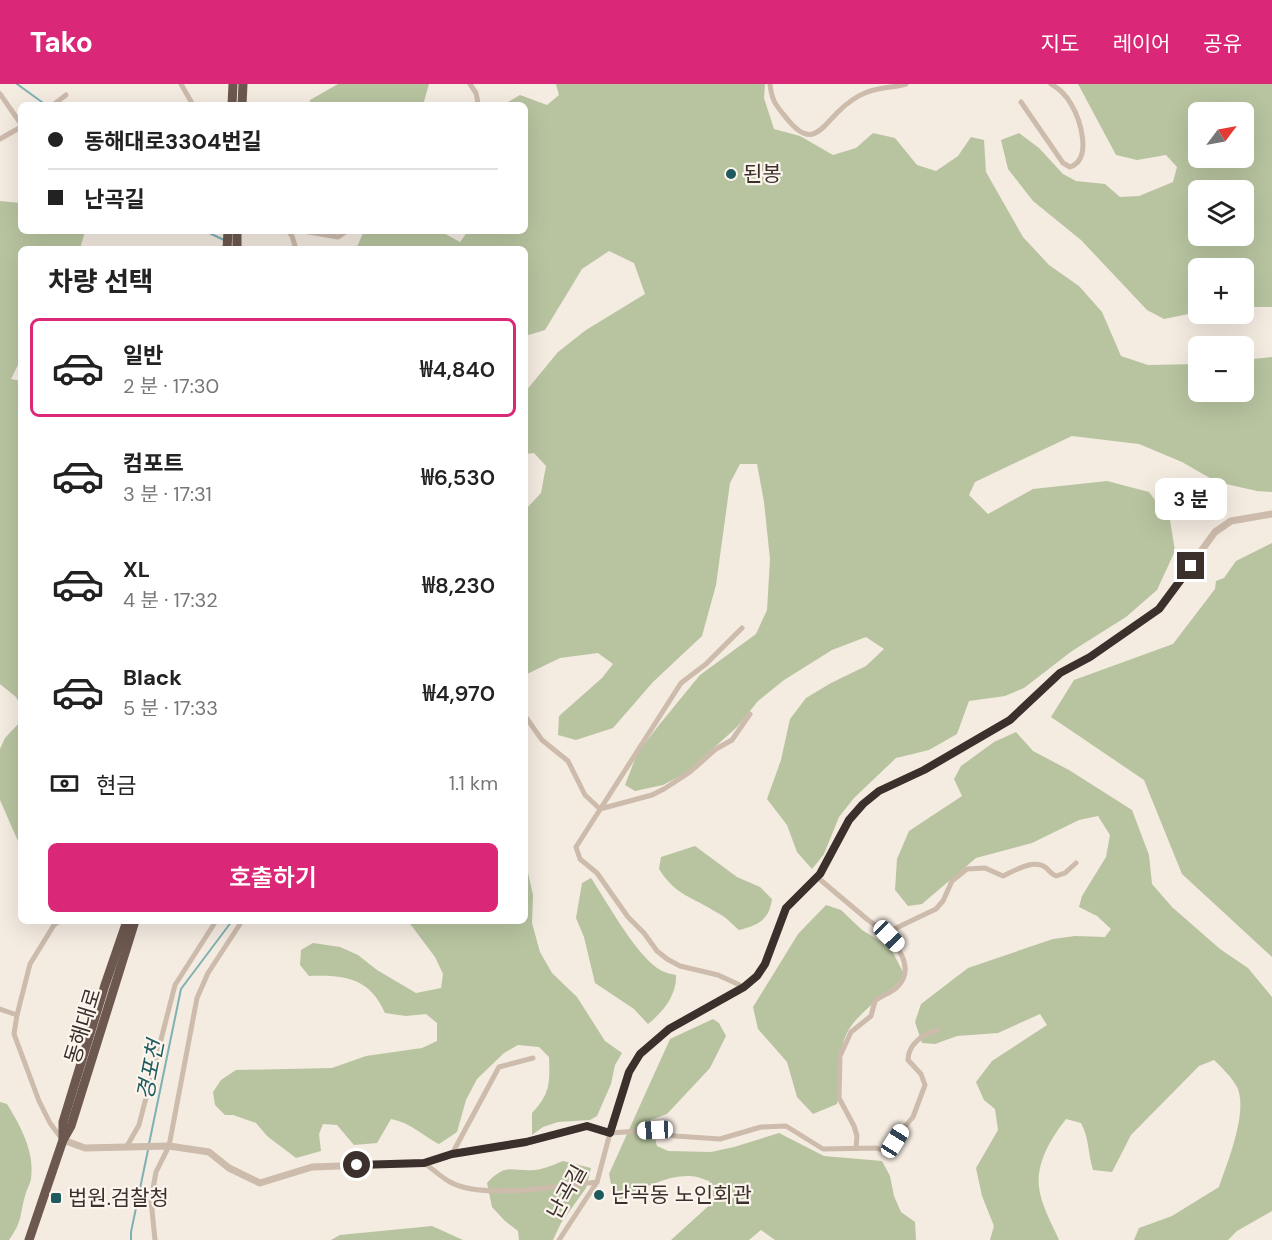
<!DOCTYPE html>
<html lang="ko">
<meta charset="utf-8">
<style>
body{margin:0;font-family:"DM Sans","Noto Sans KR",sans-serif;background:#f2f2f2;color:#222;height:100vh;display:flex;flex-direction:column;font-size:22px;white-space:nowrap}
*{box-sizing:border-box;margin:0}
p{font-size:20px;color:#767676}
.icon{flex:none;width:33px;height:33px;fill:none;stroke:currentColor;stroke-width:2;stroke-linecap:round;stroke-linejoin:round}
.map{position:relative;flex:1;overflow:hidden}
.drawer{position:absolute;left:18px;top:162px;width:510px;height:678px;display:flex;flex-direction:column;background:#fff;border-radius:9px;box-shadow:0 6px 24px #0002}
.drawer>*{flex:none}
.banner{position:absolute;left:18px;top:18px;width:510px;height:132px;border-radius:9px;box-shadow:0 6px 24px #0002;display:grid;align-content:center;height:132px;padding:0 30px;background:#fff}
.needle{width:39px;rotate:58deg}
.tools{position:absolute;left:1188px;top:18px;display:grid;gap:12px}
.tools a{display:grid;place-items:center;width:66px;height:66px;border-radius:9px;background:#fff;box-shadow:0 6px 24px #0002;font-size:30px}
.end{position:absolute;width:27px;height:27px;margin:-14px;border:8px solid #3b302b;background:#fff;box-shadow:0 0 0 3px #fff}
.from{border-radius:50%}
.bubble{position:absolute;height:42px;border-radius:9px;background:#fff;box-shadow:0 6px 24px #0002;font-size:20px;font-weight:600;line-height:42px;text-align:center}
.car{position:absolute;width:18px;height:36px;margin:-18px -9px;border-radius:8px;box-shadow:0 0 4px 2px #0007;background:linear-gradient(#fff 24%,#345 0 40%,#fff 0 76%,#345 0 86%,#fff 0)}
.banner b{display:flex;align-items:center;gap:21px;height:57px;font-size:22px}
.banner b+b{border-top:2px solid #e0e0e0}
.banner i{width:15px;height:15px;background:#222}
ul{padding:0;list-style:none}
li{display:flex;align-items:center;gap:18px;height:99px;margin:0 12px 9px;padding:0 18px;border:3px solid transparent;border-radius:9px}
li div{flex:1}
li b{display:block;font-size:22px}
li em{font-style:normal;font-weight:600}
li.current{border-color:#db2777}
li>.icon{width:54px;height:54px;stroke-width:1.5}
h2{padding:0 30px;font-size:27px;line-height:72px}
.pay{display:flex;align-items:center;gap:15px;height:66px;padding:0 30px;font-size:22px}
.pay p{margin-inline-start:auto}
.primary-button{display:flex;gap:12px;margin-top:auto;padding:12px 30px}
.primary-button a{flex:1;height:69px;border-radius:9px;background:#db2777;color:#fff;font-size:24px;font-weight:600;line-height:69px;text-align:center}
header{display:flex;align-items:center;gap:36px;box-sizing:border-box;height:84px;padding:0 30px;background:#db2777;color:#fff}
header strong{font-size:28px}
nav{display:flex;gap:33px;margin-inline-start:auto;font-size:21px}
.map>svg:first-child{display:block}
.green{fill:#b8c4a0;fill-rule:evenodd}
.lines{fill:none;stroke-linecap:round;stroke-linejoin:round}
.stream{stroke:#7fb0b2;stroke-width:2}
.minor{stroke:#cdbbac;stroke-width:5}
.tertiary{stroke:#cdbbac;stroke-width:7}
.trunk{stroke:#6c584f;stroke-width:9}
.route{stroke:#3b302b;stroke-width:8}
.poi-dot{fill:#1f5a5e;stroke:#fbf5ee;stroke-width:2}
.labels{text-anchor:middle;stroke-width:4.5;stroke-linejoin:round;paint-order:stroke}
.poi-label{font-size:21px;fill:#3b302b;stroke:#fbf5ee;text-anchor:start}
.street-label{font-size:21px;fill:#3b302b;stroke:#fbf5ee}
.water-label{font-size:22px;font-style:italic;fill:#1f5a5e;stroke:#fbf5ee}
</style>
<header>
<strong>Tako</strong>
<nav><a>지도</a><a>레이어</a><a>공유</a></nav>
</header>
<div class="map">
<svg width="1272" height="1156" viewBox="0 0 1272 1156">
<rect width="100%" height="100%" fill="#f4ebe1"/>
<g class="green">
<polygon points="338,0 429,0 423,21 310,21 310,16"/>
<polygon points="556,0 765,0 764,14 774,45 800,52 833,71 856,64 873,49 895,54 917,81 936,87 958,72 971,53 984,56 986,88 1023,153 1049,181 1079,202 1102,228 1121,272 1148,281 1198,280 1198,308 1244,308 1244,276 1272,273 1272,408 1257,407 1217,398 1182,378 1139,360 1072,352 975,398 969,411 988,430 1033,405 1107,397 1149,408 1170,436 1175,467 1157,506 1126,533 1072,567 1024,604 1005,612 969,617 957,650 929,666 896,674 854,714 839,733 824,770 812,785 797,768 787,741 767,715 781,676 790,635 806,614 831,599 866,582 884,565 866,553 832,566 784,596 758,617 737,643 686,689 663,701 635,707 625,701 637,670 659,641 700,591 756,550 767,526 770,475 764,418 757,380 740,380 730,399 716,501 702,552 653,598 613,644 576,656 558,651 559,632 602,594 613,580 598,569 560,574 525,591 525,426 541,409 546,382 534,369 525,370 525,308 558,268 586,246 645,210 634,179 609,167 582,185 545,246 525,252 525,165 356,165 364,147 440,147 460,158 468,147 525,147 525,21 503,21 520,11 547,21 559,11"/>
<path d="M1078,0H1272V223H1244V184H1198V228L1164,235L1147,226L1081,156L1033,117L1008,85L1001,56L1019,49L1039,64L1063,90L1076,97L1105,100L1120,113L1139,112L1173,98L1177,83L1166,71L1137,76L1116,71ZM1198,28H1244V74H1198ZM1198,106H1244V152H1198Z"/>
<polygon points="0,117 21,119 21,147 85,147 80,165 21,165 21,275 11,295 21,297 21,623 16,613 0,600"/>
<polygon points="1272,459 1272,873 1182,790 1144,696 1051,633 1074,596 1173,560 1215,505 1216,497 1224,494 1236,477"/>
<polygon points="21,637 21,764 0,716 0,665 5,654"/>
<path d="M1016,648L1033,667L1069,686L1132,726L1149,771L1152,800L1172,823L1220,865L1248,884L1272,913V1127L1237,1147L1228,1156H1134L1139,1144L1172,1132L1219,1103C1228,1077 1247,1031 1238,1005C1233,994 1222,984 1214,976L1199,982L1131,1051L1112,1088L1093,1086C1088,1070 1089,1053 1081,1039L1066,1035C1052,1053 1036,1078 1039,1103C1041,1121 1052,1140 1059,1156H990L994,1142L982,1112L976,1084L998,1046L995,1025L984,1016L976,998L992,977L1047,941L1040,930L998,949L957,952L935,960L922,959L915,938L921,920L968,884L1053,855L1075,852L1105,853L1111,845L1097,832L1079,823L1082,812L1106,773L1110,751L1098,732L1079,736L1032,759L976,774L922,820L908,822L895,806L897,775L909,747L962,712L954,695L961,682L994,658Z"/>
<path d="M695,762L737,793L760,803L772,815C769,836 759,841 739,846C732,840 725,832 716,828C691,812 676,812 659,785L661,773Z"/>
<path d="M525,775L533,811L532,839L540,868L552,889L577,913L605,957L622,969L615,981L611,1000L597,1032L590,1036L558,1038L543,1043L532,1051V1029C550,1010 550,999 549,973L539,963L518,961L504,969L477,995L466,1016L457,1048L439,1060C420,1050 413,1040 391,1035L377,1059L354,1061L337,1041L323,1040L319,1050L321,1067L296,1074L267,1052L256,1039L233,1031H225L215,1021L213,1008L221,996L236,986L332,984L366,972L422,964L437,957V939L426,930L406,932L385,929C369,893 344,891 309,892L300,881L301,866L313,859L340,863L358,871L377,886L416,909L441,904L443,890L435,873L408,837H525Z"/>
<path d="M591,794C607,818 638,875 662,887C666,889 671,890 676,891C677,911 663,928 648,940L634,925L595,899L584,853L576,834L582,799Z"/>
<path d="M826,821L841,826L862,846L890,863L905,892C888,910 860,926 848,947C843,955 841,969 839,978C836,992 841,1006 837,1020L813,1030L797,1013L787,978L758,945L753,923L798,850Z"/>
<path d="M713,935L719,939L726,952L710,984L667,1030L650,1036L657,1062L668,1067L711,1068L734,1063L779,1049L824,1072L882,1077L890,1092L894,1112L901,1128L915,1138L916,1156H775L761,1146L749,1156H671L714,1117L709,1097C703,1095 696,1092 690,1092C668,1091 642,1104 624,1115L614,1114L609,1090L670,955Z"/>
<path d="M0,1018L7,1020C20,1041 35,1068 31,1095C30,1101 26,1106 25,1112C19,1133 23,1136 9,1156H0Z"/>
<path d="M563,1077L591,1084L586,1104L561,1139L553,1156H519L518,1147L505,1137L492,1123L487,1099C507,1078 511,1088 535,1086C545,1085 555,1080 563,1077Z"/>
<polygon points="432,1142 463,1156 331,1156 340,1151"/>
</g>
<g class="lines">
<g class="stream">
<polyline points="17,0 46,21"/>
<polyline points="205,147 224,156"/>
<polyline points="149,1060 181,905 232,837"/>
<polyline points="131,1156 131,1148 148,1066"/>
</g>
<g class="minor">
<polyline points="181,0 193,21"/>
<polyline points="470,0 476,9 478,19 476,21"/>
<path d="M770,0C772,19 777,22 788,36C811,64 820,46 838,28C846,20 855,13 865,9C877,3 893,4 906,0"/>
<polyline points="0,10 21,40"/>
<path d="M1021,18L1063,79L1070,83C1093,75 1080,35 1071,20C1066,11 1060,5 1051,0"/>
<polyline points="53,21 66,11"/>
<polyline points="0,55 21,43"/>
<polyline points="288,147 292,152 296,165"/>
<polyline points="303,147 338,153 347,147"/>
<polyline points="742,544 706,580 681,599 576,763 580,775 597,789 628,833 644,849 657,867 667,875 680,882 718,891 744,903"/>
<polyline points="525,632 542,656 568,677 585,711 600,725"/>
<polyline points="600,725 652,711 664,705 690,688 716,665 732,656 750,630"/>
<path d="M817,793L868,836L878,843L892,846L936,825L943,817L952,797L967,785L985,784L1003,792C1014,787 1033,775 1045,783C1049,786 1051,790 1056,792L1065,789L1076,779"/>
<polyline points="59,837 54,841 30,880 17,931 14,950 39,1017 50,1039 62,1055"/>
<polyline points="0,925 17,931"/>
<polyline points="127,1062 139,1041 175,901 216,837"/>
<path d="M856,1064L857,1052L854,1042L839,1014L840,972L851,948L871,932L875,917C882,911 892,909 898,902C916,884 896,858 881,846"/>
<polyline points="452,1070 499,983 533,974"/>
<path d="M424,1079C433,1085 441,1093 450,1098C482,1116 560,1102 597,1098"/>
<polyline points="155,1156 151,1116 156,1088 169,1062 197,914 208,889 242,837"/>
<path d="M559,1156L597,1098L610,1049L655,1046L675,1052L720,1055L761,1043L786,1042L823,1065L876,1064L888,1068L902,1046L913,1033L925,1001L921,990L908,976C908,960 924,949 938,946"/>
</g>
<polyline class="tertiary" points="63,1056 85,1064 169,1062 209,1068 229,1084 260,1099 312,1083 424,1079 452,1070 526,1058 587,1042 610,1049 629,988 640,970 669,945 744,903 757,892 765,880 786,824 820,790 849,736 863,720 879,707 924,686 1010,636 1060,589 1090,573 1159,525 1215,448 1231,437 1272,430"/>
<g class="trunk">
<polyline points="232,21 233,0"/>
<polyline points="242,21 243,0"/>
<polyline points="227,165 228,147"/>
<polyline points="237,165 237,147"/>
<polyline points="63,1054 63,1038 105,901 127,837"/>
<polyline points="29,1156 63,1056 71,1042 135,837"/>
</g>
</g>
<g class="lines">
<polyline class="route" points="357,1081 424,1079 452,1070 526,1058 587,1042 610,1049 629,988 640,970 669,945 744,903 757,892 765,880 786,824 820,790 849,736 863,720 879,707 924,686 1010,636 1060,589 1090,573 1159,525 1191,482"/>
</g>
<g class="poi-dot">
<circle cx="731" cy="90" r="6"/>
<circle cx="599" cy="1111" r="6"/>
<rect x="50" y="1108" width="12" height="12" rx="3"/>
</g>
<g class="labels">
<g class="poi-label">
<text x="743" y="97">된봉</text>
<text x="611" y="1118">난곡동 노인회관</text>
<text x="68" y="1121">법원.검찰청</text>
</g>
<g class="street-label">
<text transform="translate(83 942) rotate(-73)" y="7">동해대로</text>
<text transform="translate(567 1108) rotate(-61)" y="7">난곡길</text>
</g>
<g class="water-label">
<text transform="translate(150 986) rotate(-79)" y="8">경포천</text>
</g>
</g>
</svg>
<div class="tools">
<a><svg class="needle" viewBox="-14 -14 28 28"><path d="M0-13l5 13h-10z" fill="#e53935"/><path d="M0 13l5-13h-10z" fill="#767676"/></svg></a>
<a><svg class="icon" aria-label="layers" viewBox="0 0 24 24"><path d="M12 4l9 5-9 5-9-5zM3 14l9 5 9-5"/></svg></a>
<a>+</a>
<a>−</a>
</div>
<i class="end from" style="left:357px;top:1081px"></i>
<i class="end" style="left:1191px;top:482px"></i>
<div class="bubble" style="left:1155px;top:394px;width:72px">3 분</div>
<i class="car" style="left:889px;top:852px;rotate:136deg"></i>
<i class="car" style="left:655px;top:1046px;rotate:267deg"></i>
<i class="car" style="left:895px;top:1057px;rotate:32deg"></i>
<div class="banner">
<b><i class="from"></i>동해대로3304번길</b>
<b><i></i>난곡길</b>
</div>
<section class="drawer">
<h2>차량 선택</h2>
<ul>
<li class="current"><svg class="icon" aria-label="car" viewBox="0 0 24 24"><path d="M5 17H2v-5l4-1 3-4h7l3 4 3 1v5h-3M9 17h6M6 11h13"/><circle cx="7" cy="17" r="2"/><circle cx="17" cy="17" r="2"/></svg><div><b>일반</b><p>2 분 · 17:30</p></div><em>₩4,840</em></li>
<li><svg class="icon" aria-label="car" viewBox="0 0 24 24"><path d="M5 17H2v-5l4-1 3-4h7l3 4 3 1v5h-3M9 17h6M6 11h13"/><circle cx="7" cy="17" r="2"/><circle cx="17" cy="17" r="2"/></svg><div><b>컴포트</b><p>3 분 · 17:31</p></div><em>₩6,530</em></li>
<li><svg class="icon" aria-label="car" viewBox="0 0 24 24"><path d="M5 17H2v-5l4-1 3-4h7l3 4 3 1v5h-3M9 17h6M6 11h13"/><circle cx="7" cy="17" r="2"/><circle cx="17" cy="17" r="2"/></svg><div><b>XL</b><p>4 분 · 17:32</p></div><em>₩8,230</em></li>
<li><svg class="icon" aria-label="car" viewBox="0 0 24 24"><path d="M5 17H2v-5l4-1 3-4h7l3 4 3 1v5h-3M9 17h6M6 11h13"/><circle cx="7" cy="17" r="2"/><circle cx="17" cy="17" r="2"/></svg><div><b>Black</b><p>5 분 · 17:33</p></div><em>₩4,970</em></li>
</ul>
<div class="pay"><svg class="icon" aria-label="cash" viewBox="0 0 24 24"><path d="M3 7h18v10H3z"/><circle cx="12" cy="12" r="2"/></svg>현금<p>1.1 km</p></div>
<div class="primary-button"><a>호출하기</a></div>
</section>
</div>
